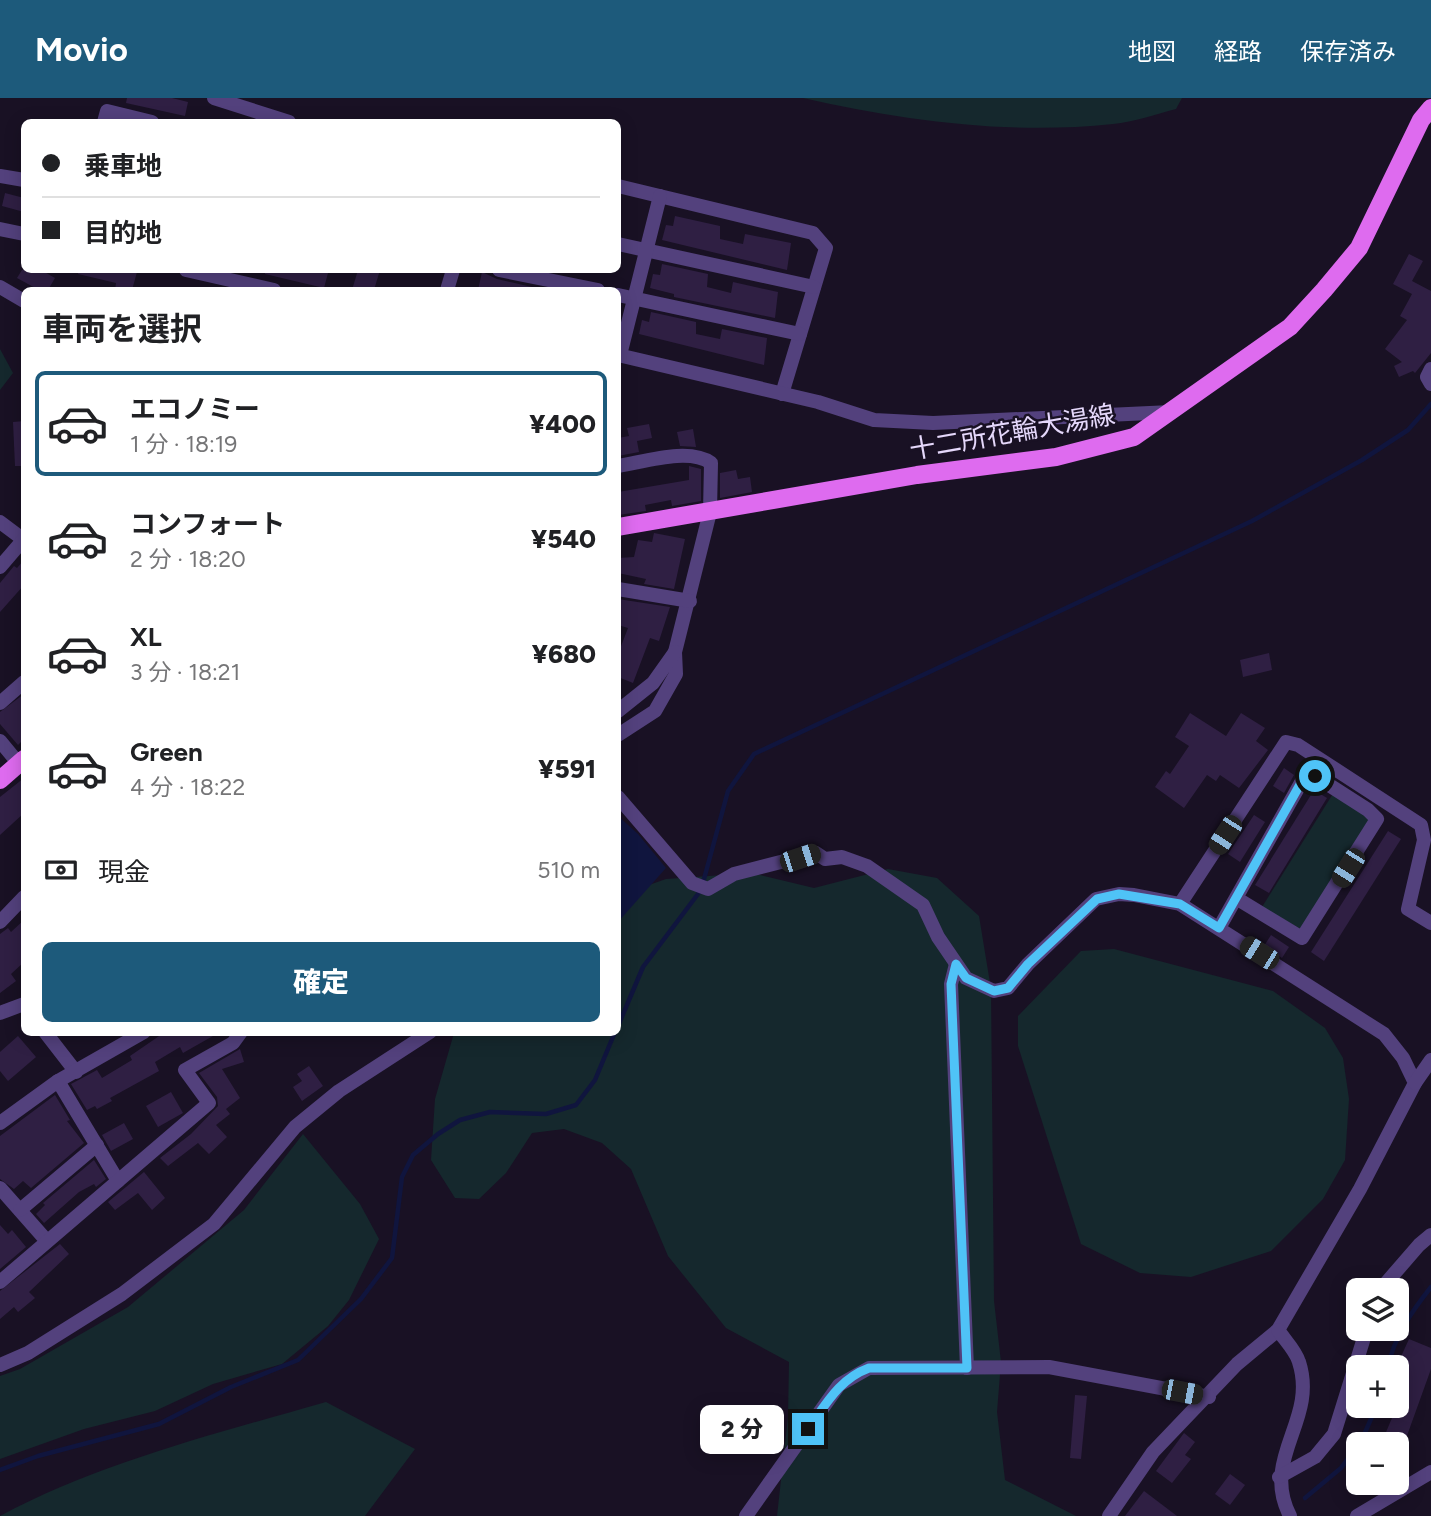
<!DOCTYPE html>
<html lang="ja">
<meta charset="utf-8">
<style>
body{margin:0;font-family:Figtree,"Noto Sans JP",sans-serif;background:#f6f6f6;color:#202124;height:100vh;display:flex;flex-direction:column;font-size:26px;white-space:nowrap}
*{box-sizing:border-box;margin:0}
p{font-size:23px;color:#757577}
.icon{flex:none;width:38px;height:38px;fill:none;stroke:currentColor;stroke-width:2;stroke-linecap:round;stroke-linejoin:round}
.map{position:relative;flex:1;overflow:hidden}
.drawer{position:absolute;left:21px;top:189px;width:600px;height:749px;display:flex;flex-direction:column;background:#fff;border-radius:10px;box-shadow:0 4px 18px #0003}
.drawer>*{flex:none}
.banner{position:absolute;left:21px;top:21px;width:600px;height:154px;border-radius:10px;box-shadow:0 4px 18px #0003;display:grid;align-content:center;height:154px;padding:0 21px;background:#fff}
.buttons{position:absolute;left:1346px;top:1180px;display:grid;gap:14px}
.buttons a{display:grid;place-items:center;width:63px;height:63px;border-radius:10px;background:#fff;box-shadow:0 4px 18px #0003;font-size:35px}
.end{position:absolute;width:32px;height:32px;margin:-16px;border:9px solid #4fc3f7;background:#111;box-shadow:0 0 0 4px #111}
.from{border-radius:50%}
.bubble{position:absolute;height:49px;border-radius:10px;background:#fff;box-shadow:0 4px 18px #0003;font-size:23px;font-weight:800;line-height:49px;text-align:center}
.car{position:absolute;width:21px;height:42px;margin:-21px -10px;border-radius:9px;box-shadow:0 0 5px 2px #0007;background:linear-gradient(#222 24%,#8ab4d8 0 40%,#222 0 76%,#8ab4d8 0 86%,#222 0)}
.banner b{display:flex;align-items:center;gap:24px;height:66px;font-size:26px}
.banner b+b{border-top:2px solid #e0e0e0}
.banner i{width:18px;height:18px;background:#202124}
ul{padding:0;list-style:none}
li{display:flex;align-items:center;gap:21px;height:105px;margin:0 14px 10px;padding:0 7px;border:4px solid transparent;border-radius:10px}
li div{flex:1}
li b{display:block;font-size:26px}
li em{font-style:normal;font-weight:800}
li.on{border-color:#1d5a7b}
li>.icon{width:63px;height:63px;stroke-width:1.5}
h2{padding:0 21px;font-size:32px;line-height:84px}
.pay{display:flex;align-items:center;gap:18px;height:77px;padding:0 21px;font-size:26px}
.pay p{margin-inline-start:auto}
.action{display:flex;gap:14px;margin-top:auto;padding:14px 21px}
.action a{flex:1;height:80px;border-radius:10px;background:#1d5a7b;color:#fff;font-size:28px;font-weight:800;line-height:80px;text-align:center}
header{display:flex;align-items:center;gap:42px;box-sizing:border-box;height:98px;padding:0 35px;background:#1d5a7b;color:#fff}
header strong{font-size:33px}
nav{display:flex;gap:38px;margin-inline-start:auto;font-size:24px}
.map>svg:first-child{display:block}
.green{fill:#15282d}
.water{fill:#10153e}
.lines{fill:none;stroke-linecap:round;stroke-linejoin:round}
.stream{stroke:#10153e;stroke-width:4.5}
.building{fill:#2f1f43}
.street{stroke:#53417d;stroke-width:14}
.primary{stroke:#de6bef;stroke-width:18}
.route{stroke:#4fc3f7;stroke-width:9}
.labels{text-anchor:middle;stroke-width:5;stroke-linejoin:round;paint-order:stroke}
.street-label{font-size:26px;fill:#e5d8fb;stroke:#191124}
</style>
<header>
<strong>Movio</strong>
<nav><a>地図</a><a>経路</a><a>保存済み</a></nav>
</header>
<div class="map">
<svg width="1431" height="1418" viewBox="0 0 1431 1418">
<rect width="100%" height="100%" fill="#191124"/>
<g class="green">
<path d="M803,0H1182L1176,11C1156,16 1134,24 1113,26C1010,37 903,23 803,0Z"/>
<polygon points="0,251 13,275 0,292"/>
<polygon points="1334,694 1371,718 1304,833 1262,809"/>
<polygon points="888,771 937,780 979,818 991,891 994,1203 1001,1264 997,1314 1005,1382 1076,1418 777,1418 788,1319 789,1264 726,1230 668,1158 631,1071 602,1045 564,1031 532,1035 506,1075 479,1101 455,1100 431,1062 435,1001 454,935 618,934 618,798 666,781 752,775 814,790"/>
<polygon points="1114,851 1273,893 1325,930 1343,960 1349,1001 1345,1062 1323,1101 1271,1153 1191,1179 1140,1175 1081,1146 1018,948 1018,918 1081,853"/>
<polygon points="303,1036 360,1106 379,1141 349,1202 328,1228 282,1266 213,1286 155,1313 84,1331 0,1361 0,1278 20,1271 128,1209 244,1112"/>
<path d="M326,1304L415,1351L365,1418H0C99,1365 218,1335 326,1304Z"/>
</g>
<polygon class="water" points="618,718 638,736 666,770 618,824"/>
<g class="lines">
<g class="stream">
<polyline points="618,928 643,869 701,792 728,693 754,656 1252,423 1362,362 1408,332 1431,306"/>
<path d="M1388,1269C1394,1239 1412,1213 1431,1189"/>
<polyline points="1360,1346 1377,1307"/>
<polyline points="0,1372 38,1358 159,1326 231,1289 298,1262 361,1201 392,1160 402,1079 413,1057 438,1036 460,1022 490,1014 546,1016 576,1007 595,982 615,934"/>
<polyline points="1305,1400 1341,1370 1358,1348"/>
</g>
</g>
<g class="building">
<polygon points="127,0 172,0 188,4 185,18 126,5"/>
<polygon points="5,95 24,100 24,114 2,108"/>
<polygon points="675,118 720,128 720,141 743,146 745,136 791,145 787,172 662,142 666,127 673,128"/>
<polygon points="1409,156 1423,163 1412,183 1431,193 1431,255 1415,275 1413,273 1399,279 1394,268 1402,264 1385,251 1407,222 1400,218 1412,196 1393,186"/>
<polygon points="662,166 708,176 707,189 731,195 733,184 778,194 775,220 674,199 674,196 650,190 653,176 660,177"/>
<polygon points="22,172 41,172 55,180 48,192 39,192 17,180"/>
<polygon points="79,172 128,172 137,174 132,192 115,192 116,185 78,176"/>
<polygon points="265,172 311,172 328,175 324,190 265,176"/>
<polygon points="358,172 380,172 374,192 352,192"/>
<polygon points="482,174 497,181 545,192 478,192"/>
<polygon points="651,214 696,224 696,236 720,241 722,231 767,240 764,267 639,236 642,222 649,224"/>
<polygon points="24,323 24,368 15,368 13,324"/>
<polygon points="649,326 652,340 637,343 639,354 618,358 618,340 629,338 627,330"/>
<polygon points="693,331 696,349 680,348 677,334"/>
<polygon points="689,368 701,371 701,403 672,408 671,402 645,407 646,413 618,417 618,394 689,382"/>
<polygon points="736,372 738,381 750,379 752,394 720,400 720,375"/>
<polygon points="654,435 685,441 674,491 644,486 646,481 618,475 618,460 634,459 638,442 652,444"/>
<polygon points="24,462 24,487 0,514 0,485 14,468 17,470"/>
<polygon points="618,501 670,509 659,543 650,540 633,585 618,579 618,556 628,530 618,527"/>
<polygon points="1269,555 1272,572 1243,579 1240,562"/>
<polygon points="24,596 24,641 18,647 0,626 0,614"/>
<polygon points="1190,615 1226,638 1241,615 1265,630 1256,643 1268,652 1239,690 1220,677 1216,683 1207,677 1184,710 1155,689 1166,673 1170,676 1189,648 1175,639"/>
<polygon points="1284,670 1294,677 1284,695 1273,688"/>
<polygon points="24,680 24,715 0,737 0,699"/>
<polygon points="1314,692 1327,700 1269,795 1255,787"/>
<polygon points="1254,717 1265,724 1240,764 1228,756"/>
<polygon points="1388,733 1401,741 1324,863 1311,854"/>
<polygon points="24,822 24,864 11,876 16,883 0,895 0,836 8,830 11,834"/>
<polygon points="1271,837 1289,849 1282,860 1264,848"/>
<polygon points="165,934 220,934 183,955 180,949 155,964 159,973 110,1000 112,1003 97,1011 95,1008 87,1012 71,986 97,972 102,980 132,962 130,958"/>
<polygon points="18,938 36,959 8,983 0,973 0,954"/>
<polygon points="240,951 244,964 222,971 240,1000 226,1011 230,1016 216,1027 227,1039 209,1056 198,1045 168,1068 160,1060 191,1036 218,1008 217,999 199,975"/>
<polygon points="309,968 323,988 302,1003 293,989 302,983 297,976"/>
<polygon points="171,994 183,1015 158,1029 146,1008"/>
<polygon points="55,997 70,1022 67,1023 84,1045 31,1090 23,1083 14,1091 0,1081 0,1038"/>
<polygon points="124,1025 133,1041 111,1053 102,1037"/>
<polygon points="94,1062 106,1081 96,1089 94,1086 79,1094 44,1125 36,1116 45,1107 43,1105"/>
<polygon points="144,1074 165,1100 152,1112 138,1095 115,1112 108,1104"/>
<polygon points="0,1127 8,1136 12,1132 26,1149 0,1171"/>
<polygon points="60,1146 69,1156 29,1194 35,1200 18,1214 14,1209 0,1221 0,1193"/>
<polygon points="1409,1241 1431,1250 1431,1271 1404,1346 1381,1346 1400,1301 1396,1300 1396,1291 1405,1266 1399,1263"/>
<polygon points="1075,1297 1087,1298 1081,1361 1070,1360"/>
<polygon points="1184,1335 1195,1344 1185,1357 1191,1361 1172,1385 1156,1373"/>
<polygon points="1230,1376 1245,1387 1230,1407 1215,1396"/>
<polygon points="1144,1393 1177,1418 1125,1418"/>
</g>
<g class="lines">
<g class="street">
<polyline points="214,0 289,24"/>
<polyline points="104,24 107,13 152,24"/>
<polyline points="0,78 24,82"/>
<polyline points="618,88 813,135 826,150 782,296"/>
<polyline points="0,131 24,136"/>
<polyline points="618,146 814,189"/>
<polyline points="186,172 274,192"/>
<polyline points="499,172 598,192"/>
<polyline points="0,189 24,203"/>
<polyline points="447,192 453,172"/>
<polyline points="618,197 800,236"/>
<polyline points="618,257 818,304 874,322 933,325 1171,314"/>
<polyline points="620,257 660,98"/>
<polyline points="1431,271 1427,279 1431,286"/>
<path d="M618,368C644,364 689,349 711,365L710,414L675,554L676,576L655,613L618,637"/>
<polyline points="0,424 24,442"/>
<polyline points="0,469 24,441"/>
<polyline points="618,491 690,503"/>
<polyline points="0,605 24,584"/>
<polyline points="618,613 653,585 675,554"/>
<polyline points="0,643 19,666"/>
<polyline points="618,699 692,785 708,791 734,776 816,755 825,761 842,759 867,768 923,807 938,839 966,880 994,893 1008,890 1028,866 1096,801 1119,796 1134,797 1180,806 1384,936 1403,960 1415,985 1360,1091 1278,1232 1237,1266 1153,1354 1109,1418"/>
<polyline points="1180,806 1286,644 1298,647 1421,727 1424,742 1408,811 1431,825"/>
<polyline points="0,824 24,799"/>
<polyline points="1219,830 1302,683 1315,678 1368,712 1377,721 1302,840 1236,800"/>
<polyline points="956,866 951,886 967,1270"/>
<polyline points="0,915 24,906"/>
<polyline points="45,934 76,974"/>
<polyline points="58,983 118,1083"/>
<polyline points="1415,985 1431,962"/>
<polyline points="0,1025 58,983 144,934"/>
<polyline points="0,1090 46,1142"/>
<polyline points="20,1112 97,1047"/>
<polyline points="0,1184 209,1005 185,972 233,945 241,934"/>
<polyline points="1380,1192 1419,1147 1431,1137"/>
<path d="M1278,1232C1284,1241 1296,1253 1299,1264C1318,1323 1260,1359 1290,1418"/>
<polyline points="0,1267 28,1255 122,1196 214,1126 295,1029 339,993 430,934"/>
<polyline points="1279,1379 1315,1359 1334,1336 1367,1230"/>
<polyline points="746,1418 839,1287 869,1270 1049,1269 1209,1299"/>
<polyline points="1357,1418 1431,1374"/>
</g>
<g class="primary">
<polyline points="618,429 917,377 1056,359 1134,339 1290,229 1324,192 1359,150 1421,22 1431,10"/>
<polyline points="0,682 24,661"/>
</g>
</g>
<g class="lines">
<path class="route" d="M808,1331C826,1306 839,1281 869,1270H967L951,886L956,866L966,880L994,893L1008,890L1028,866L1097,801L1119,796L1180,806L1219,830L1302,683L1315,678"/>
</g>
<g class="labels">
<g class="street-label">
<text transform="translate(1012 334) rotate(-10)" y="9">十二所花輪大湯線</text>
</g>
</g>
</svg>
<div class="buttons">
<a><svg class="icon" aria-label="layers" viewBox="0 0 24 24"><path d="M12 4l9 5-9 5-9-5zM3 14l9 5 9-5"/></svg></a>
<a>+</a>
<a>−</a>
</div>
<i class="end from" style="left:1315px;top:678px"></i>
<i class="end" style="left:808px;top:1331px"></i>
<div class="bubble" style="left:700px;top:1307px;width:84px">2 分</div>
<i class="car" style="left:1225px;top:737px;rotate:213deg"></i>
<i class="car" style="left:800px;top:760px;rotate:72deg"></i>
<i class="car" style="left:1348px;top:770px;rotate:212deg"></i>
<i class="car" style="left:1259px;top:855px;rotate:302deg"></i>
<i class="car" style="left:1182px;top:1294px;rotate:101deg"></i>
<div class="banner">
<b><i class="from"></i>乗車地</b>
<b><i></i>目的地</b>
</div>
<section class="drawer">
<h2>車両を選択</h2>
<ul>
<li class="on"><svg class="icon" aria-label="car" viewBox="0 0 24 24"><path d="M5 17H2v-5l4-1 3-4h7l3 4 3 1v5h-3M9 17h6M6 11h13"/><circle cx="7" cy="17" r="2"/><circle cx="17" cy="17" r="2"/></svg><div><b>エコノミー</b><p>1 分 · 18:19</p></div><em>¥400</em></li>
<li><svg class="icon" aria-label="car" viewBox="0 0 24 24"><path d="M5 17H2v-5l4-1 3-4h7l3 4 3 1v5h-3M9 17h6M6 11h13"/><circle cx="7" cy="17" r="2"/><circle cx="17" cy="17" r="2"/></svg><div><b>コンフォート</b><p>2 分 · 18:20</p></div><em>¥540</em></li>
<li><svg class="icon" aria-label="car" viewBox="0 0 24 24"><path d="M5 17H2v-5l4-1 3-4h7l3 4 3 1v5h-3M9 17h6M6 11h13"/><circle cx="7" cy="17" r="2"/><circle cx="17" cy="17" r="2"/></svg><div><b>XL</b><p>3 分 · 18:21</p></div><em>¥680</em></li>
<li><svg class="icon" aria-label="car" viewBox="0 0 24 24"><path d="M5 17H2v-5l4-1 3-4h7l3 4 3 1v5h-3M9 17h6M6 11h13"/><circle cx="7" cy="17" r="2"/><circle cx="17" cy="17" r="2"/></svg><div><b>Green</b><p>4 分 · 18:22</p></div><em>¥591</em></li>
</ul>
<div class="pay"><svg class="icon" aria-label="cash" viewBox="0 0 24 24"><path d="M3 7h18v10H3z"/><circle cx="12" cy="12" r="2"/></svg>現金<p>510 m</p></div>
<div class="action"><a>確定</a></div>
</section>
</div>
